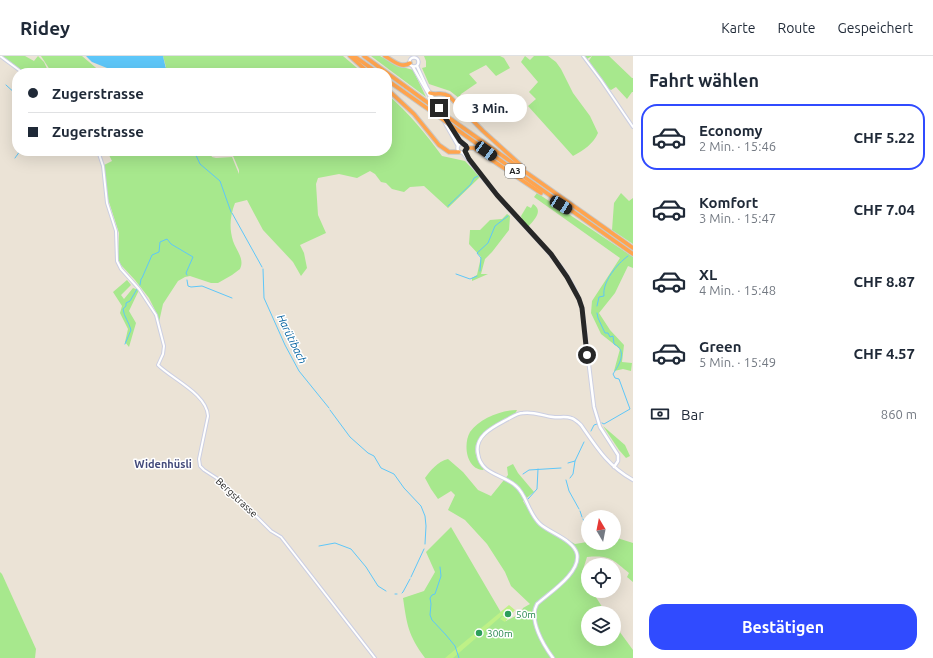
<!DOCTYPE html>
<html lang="de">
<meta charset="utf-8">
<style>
body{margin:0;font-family:Ubuntu,sans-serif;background:#f2f2f3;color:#1f2937;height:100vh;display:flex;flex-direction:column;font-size:15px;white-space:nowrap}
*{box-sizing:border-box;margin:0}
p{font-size:13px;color:#747a83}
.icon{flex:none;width:22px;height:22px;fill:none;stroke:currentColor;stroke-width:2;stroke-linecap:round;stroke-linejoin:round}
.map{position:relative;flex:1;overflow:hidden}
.details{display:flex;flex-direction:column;background:#fff;width:300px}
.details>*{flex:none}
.top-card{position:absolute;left:12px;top:12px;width:380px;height:88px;border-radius:16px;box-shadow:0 4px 16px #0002;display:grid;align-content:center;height:88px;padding:0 16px;background:#fff}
.needle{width:26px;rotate:350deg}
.buttons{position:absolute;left:581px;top:454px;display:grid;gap:8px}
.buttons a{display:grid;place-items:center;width:40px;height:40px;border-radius:50%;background:#fff;box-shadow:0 4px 16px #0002;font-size:20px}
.end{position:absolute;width:18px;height:18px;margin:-9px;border:5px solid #272727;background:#fff;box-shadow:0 0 0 2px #fff}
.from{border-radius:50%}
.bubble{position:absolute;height:28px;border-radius:14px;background:#fff;box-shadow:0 4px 16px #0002;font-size:13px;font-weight:700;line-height:28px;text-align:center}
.car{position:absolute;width:12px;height:24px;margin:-12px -6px;border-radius:5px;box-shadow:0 0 3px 1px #0007;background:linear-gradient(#222 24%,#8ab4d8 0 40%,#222 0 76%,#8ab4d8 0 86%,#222 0)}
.top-card b{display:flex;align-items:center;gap:14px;height:38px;font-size:15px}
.top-card b+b{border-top:1px solid #e0e1e3}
.top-card i{width:10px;height:10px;background:#1f2937}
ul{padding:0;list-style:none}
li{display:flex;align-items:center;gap:12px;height:66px;margin:0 8px 6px;padding:0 8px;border:2px solid transparent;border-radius:16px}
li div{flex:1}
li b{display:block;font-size:15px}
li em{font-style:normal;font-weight:700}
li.active{border-color:#304bff}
li>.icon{width:36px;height:36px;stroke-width:1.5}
h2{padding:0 16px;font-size:18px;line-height:48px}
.pay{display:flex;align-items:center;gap:10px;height:44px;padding:0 16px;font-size:15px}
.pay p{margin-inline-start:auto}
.primary-button{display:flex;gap:8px;margin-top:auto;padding:8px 16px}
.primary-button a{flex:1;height:46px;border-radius:16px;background:#304bff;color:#fff;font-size:16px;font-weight:700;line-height:46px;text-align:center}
header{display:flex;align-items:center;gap:24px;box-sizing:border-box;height:56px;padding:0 20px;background:#fff;border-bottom:1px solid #e0e1e3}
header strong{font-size:19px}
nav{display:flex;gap:22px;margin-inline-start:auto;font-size:14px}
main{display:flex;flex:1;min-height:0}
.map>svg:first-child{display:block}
.green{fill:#a7e88d}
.pitch{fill:#bef187}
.water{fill:#5ec7f9}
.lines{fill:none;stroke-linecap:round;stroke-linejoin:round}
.stream{stroke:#5ec7f9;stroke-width:1}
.tertiary-casing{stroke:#cccfe2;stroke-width:4}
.secondary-casing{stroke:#cccfe2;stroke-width:4.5}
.motorway-casing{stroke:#c7c7c7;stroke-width:5.5}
.tertiary{stroke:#fff;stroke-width:2}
.secondary{stroke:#fff;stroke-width:2.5}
.motorway{stroke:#ffa44e;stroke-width:3.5}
.motorway-bridge-casing{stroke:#c7c7c7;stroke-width:5.5;stroke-linecap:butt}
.motorway-bridge{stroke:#ffa44e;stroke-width:3.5}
.route{stroke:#272727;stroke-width:5}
.leisure-dot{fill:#2e9e5b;stroke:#fff;stroke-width:1.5}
.labels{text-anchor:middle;stroke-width:3;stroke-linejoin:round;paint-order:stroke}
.shield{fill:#fff;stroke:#686868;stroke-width:1}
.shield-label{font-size:9px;font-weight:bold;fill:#272727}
.street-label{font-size:10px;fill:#272727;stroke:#fff}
.leisure-label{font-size:10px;fill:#27864d;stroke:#fff;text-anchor:start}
.water-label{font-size:11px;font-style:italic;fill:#0261a0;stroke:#fff}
.neighbourhood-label{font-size:11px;font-weight:bold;fill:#444b7b;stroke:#fff}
</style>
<header>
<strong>Ridey</strong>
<nav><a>Karte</a><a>Route</a><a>Gespeichert</a></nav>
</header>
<main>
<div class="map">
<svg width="633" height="602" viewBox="0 0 633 602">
<rect width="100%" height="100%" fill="#ebe3d6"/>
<g class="green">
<polygon points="2,0 25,0 34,5 38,0 44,6 49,17 25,17"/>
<polygon points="41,0 82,0 102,17 52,17"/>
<path d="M163,0H343L363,17H135C144,12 150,14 159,16L166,11Z"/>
<polygon points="371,0 380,0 400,11 406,12 413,14 426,41"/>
<polygon points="424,0 500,0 504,2 510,12 496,20 486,9 469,18 477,27 461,38 459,42 450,35 429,28 422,12 426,11 426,5"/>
<path d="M525,0L530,4L534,0H548L556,6L561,13L573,37L590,60L598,77C593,88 584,94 573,100L528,50L536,43L529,36L538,26L521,6Z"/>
<polygon points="583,0 609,0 632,22 633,22 633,36 632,36 627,43 616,31 611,34 609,33 588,6 592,0 587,3"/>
<path d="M387,38C408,56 426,78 442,100L465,105L480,121L448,152L424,130L410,131L404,136L392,133L386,127L381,126L375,118L370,115L357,122L339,118L318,122L316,128L318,159L326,177L300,189L304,197L307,212L301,220L293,206L263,174L247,144L235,147C230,160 229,172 233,185C236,194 245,203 240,213L232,219L218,227H211L190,220L185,221L178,225L163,248L159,266L156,256L149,242L135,224L120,208L118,202L119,177L108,143L104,109L112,105L107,95H209L212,101L216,102L232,101L239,118V114L231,95H387Z"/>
<polygon points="537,137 633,201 633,212 628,210 615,237 599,257 610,274 624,289 622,306 632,307 631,315 623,313 614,315 620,293 601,278 591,257 592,245 620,202 534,141"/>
<polygon points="621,137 629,145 633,142 633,188 612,174 614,147"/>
<path d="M533,148C544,155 534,164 528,171L523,166L521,160L527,150L531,152Z"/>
<polygon points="507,158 510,160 509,174 492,196 485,203 481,218 488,218 472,225 472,222 477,219 481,201 469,188 470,174 480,174 490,164 502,163"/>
<polygon points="127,224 131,229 121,239 124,243 133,232 139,234 129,255 136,267 129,291 125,286 128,273 120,257 122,250 113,236"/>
<path d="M517,354L515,358C494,369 459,384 484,413L483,414C466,413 463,388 470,376C479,363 501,354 517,354Z"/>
<polygon points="603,370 625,389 630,400 626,402 619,394"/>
<path d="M448,403L463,416L478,434L491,440L508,419L507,411L513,408L518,417L534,436L523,445L536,466L575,488L587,486L599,490L603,487H614V481L633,487V526L627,521L629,517C612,503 610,499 587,501L581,520L588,528V535H592L606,557H588V583H614V568L633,594V602H425C408,579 407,569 403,542L424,535L435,516L426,496L451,471L506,565L521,557L523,552L530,548L511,530L505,516L487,488L465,464L448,454L455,439L451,435L438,443L431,433L425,422C431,414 437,406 448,403Z"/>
<polygon points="0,516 2,518 36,593 35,602 0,602"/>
</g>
<polygon class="pitch" points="509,549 515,554 505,566 500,563 511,552 453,602 445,602"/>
<polygon class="water" points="86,0 163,0 166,13 159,16 150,14 141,14 135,17 114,17 112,14 92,6"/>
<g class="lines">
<g class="stream">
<polyline points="6,29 17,39"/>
<polyline points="194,95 200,108 220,125 231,156"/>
<polyline points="15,102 20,95"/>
<polyline points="448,150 471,128 474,122 478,120"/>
<polyline points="232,157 262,211"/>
<polyline points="263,213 264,242 285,289 299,315 329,352"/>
<polyline points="480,215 481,202 477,197 488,187 495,170 508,160"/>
<polyline points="456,218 470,223 477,220"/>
<polyline points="187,224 188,230 191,231 202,230 232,242"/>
<polyline points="140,229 141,223 142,222 152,199 159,196 160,186 167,183 171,188 193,201 186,217 187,219"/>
<path d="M597,250L599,241L604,240C602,226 617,208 628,200"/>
<path d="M597,257L598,262L605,277H608L610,281L613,280L614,288C628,295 619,309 613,318L615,322L619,323L630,353L604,368L602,367"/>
<path d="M125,288L131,274C129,266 124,261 123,253L126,250V247L130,245L137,233"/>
<polyline points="330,354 350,381 368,397 374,400 381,412 394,418 404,432 421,450 425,460 426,470 425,488"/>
<polyline points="591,375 594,369 597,368"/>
<polyline points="568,407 575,405"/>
<polyline points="523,418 529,414 561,412"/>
<polyline points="570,422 573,418 575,405 584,386"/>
<polyline points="566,424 569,435 579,453"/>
<polyline points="528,443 537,433 538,413"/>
<polyline points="580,455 582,461"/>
<polyline points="583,463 588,473"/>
<polyline points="598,487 598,489"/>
<polyline points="319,490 335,487 351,493 366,511 378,530 386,535"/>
<polyline points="440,511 441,520 435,538 432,539 430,542 431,548 430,559 432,564 446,579 455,590 459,602"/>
<polyline points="411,521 424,493"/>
<polyline points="402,537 403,536 410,523"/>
<polyline points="395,538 397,538"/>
</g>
<defs>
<g id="tertiary">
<polyline points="0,0 23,17"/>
<polyline points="583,0 601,24 633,71"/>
<path d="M98,95L103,110L107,147L116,175L117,205L121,213L139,233L156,259L164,290L163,298L158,309C172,323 207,338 208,360L199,403L200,410L204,414L221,425L271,475L281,481L375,602"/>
</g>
<g id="secondary">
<circle cx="414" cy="6" r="4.5"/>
<polyline points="417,10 427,32 440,54"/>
<polyline points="413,11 458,90"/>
<polyline points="442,58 462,88"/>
<circle cx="462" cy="92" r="4.5"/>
<path d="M463,97C482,121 501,145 522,167C546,193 572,218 582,252L594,351L600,371L618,399V405L614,411"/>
<path d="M553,602C544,590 528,564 537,548C549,537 581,517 577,498C574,484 550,477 540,468C528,457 527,439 516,430C503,418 481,419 478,398C474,380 493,371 506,364C512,361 517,357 523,357C533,355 543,360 553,361C559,362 565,360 571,362C575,363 578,366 581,369C597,392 608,410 633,424"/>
</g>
<g id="motorway">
<polyline points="350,0 369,17"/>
<polyline points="354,0 378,17"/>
<polyline points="364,0 424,44"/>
<path d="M385,0C393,5 402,13 410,7"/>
<polyline points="387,24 431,55"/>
<polyline points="387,33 414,58 439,89 449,96 459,96"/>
<path d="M430,37C437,40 441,35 449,40L483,75L524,112"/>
<polyline points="452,64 633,192"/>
<polyline points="459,75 633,198"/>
<polyline points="467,92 474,92 541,137"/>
</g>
</defs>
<use href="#tertiary" class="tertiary-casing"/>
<use href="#secondary" class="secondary-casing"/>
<use href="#motorway" class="motorway-casing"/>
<use href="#tertiary" class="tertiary"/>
<use href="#secondary" class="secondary"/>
<use href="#motorway" class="motorway"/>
<defs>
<g id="motorway-bridge">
<polyline points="424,44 452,64"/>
<polyline points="431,55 459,75"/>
</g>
</defs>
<use href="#motorway-bridge" class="motorway-bridge-casing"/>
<use href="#motorway-bridge" class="motorway-bridge"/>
</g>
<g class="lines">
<polyline class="route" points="439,52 460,85 466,90 467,92 465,95 469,103 497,139 551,198 567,221 579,243 582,252 587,299"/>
</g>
<g class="leisure-dot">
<circle cx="508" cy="558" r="4"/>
<circle cx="479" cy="577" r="4"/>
</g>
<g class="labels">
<rect class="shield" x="505" y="108" width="20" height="14" rx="3"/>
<g class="shield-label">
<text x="515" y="118">A3</text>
</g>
<g class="street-label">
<text transform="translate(237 441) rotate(43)" y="4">Bergstrasse</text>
</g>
<g class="leisure-label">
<text x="516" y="562">50m</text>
<text x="487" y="581">300m</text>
</g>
<g class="water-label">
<text transform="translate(292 283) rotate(64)" y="4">Harütibach</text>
</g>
<g class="neighbourhood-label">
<text x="163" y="412">Widenhüsli</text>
</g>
</g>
</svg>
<div class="buttons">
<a><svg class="needle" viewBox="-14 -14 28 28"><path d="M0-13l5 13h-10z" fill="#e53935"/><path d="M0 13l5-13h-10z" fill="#747a83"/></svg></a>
<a><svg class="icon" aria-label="locate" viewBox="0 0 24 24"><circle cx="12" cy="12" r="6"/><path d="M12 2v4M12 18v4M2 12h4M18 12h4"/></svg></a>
<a><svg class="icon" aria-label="layers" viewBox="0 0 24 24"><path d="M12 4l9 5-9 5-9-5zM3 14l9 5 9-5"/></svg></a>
</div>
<i class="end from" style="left:587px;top:299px"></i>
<i class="end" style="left:439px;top:52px"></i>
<div class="bubble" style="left:453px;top:38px;width:74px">3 Min.</div>
<i class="car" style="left:486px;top:95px;rotate:126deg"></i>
<i class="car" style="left:561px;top:149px;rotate:122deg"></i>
<div class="top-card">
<b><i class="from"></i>Zugerstrasse</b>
<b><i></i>Zugerstrasse</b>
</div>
</div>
<section class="details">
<h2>Fahrt wählen</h2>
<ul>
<li class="active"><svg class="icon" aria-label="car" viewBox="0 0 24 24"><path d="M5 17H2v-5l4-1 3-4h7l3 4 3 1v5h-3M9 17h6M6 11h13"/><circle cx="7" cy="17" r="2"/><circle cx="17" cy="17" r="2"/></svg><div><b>Economy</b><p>2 Min. · 15:46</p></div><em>CHF 5.22</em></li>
<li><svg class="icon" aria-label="car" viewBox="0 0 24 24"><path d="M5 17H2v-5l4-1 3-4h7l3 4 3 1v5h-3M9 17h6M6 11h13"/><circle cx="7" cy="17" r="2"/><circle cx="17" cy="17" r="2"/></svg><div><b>Komfort</b><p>3 Min. · 15:47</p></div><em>CHF 7.04</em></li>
<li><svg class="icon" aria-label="car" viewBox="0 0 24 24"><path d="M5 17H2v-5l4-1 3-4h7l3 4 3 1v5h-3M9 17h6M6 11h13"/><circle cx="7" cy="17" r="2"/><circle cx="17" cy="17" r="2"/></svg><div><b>XL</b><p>4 Min. · 15:48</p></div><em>CHF 8.87</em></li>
<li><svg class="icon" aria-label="car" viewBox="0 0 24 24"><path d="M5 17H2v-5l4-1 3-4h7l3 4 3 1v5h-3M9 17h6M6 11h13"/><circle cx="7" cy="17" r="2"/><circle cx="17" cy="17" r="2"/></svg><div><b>Green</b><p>5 Min. · 15:49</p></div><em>CHF 4.57</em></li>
</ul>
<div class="pay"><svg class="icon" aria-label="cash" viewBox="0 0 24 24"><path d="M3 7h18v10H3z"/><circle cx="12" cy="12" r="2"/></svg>Bar<p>860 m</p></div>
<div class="primary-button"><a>Bestätigen</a></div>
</section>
</main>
